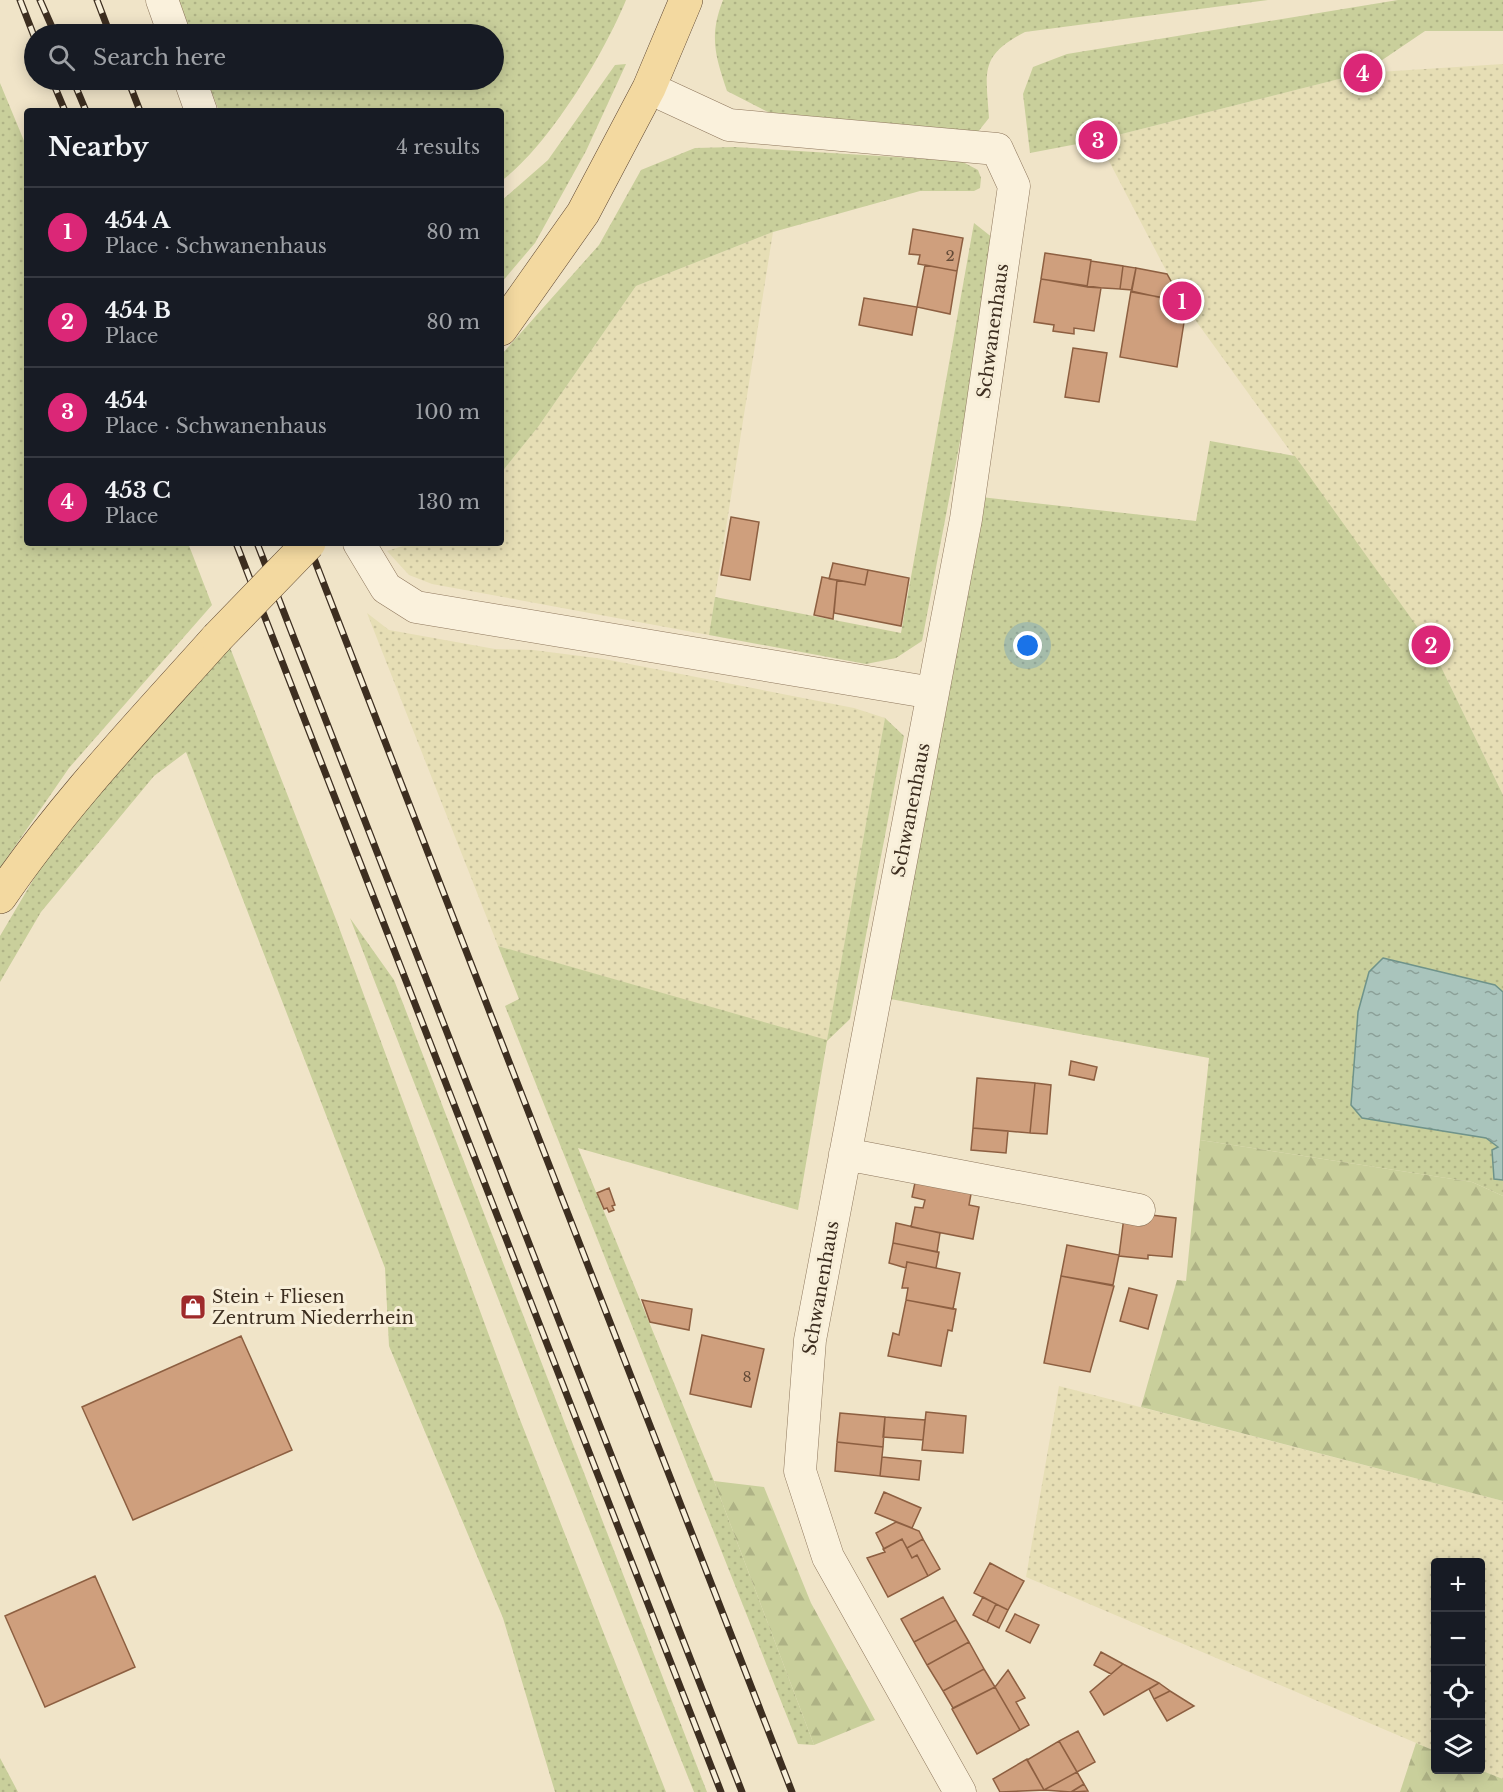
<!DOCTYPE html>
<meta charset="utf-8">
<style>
:root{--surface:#171b24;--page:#20242c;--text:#f1f3f6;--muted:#9ea1a6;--line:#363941;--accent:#db2777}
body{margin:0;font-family:"Libre Baskerville",serif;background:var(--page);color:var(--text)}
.controls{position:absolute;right:18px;bottom:18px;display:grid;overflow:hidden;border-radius:6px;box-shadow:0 3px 15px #0003}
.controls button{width:54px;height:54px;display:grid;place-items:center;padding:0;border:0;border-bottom:2px solid var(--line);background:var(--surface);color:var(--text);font:30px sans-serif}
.you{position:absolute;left:1028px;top:646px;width:21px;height:21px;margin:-15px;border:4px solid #fff;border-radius:50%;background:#1a73e8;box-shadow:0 0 0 9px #1a73e833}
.badge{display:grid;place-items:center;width:39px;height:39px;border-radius:50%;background:var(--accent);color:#fff;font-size:20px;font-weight:700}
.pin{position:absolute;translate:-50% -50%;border:3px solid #fff;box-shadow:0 2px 6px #0006}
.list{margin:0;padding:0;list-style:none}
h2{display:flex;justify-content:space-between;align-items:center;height:78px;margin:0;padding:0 24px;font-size:26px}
h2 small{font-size:20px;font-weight:400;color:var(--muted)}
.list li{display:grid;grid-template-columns:39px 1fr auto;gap:18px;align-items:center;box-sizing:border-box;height:90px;padding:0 24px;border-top:2px solid var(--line)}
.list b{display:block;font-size:22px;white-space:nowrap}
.list p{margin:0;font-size:20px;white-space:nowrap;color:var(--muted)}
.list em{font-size:20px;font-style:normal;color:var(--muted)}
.icon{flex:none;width:33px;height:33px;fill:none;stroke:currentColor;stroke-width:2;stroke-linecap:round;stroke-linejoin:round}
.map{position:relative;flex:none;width:1503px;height:1792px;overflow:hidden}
.search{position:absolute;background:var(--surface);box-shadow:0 3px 15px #0003;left:24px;top:24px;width:480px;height:66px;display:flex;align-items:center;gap:15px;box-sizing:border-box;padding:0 21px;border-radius:33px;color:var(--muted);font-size:22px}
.panel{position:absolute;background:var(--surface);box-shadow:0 3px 15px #0003;left:24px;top:108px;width:480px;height:438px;border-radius:6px}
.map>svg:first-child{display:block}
.farmland{fill:url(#farmland-dots)}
.green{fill:url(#green-dots)}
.forest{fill:url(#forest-firs)}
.water{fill:url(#water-ripples);stroke:#6f938a;stroke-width:1.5}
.building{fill:#cf9f7d;stroke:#8d5f41;stroke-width:1.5}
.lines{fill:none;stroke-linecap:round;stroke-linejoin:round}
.minor-casing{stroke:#8d765c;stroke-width:33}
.major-casing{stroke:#5b4430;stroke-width:34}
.minor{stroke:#faf1dc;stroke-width:32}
.major{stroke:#f3d9a0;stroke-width:33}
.rail-casing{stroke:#3d2e20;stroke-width:7}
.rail{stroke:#f7eed8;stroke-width:4.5;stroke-dasharray:14;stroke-linecap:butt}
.major-bridge-casing{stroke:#5b4430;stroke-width:34;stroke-linecap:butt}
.major-bridge{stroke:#f3d9a0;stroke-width:33}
.labels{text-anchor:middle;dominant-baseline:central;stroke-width:6;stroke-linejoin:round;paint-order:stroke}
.number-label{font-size:15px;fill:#624a37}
.street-label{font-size:18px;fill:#3d2e20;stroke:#f7eed8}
.poi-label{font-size:18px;fill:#3d2e20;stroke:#f7eed8;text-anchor:start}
</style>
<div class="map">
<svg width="1503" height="1792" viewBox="0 0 1503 1792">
<defs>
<pattern id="farmland-dots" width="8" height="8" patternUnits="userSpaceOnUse" patternTransform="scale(1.5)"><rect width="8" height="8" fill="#e6deb5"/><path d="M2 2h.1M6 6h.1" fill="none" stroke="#c6bf9b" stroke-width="1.8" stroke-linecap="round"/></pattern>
<pattern id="green-dots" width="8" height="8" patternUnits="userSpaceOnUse" patternTransform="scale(1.5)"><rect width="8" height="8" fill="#c9cf9b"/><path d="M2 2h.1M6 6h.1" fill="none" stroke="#aeb285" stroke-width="1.8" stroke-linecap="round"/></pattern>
<pattern id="forest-firs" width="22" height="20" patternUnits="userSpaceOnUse" patternTransform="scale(1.5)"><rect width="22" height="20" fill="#c9cf9b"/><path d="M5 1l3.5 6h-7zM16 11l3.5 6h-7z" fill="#aeb285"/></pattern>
<pattern id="water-ripples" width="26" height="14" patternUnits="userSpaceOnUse" patternTransform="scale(1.5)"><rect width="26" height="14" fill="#a9c4bc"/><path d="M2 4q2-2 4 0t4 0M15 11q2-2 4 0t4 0" fill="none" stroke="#8ba098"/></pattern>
</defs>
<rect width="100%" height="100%" fill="#f0e4c8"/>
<path class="farmland" d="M1503,64V795L1431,646L1183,303L1098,140L1363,73Z
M773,232L709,635L432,584L409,575L387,551L412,543H501V473L538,427L636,286Z
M367,613L389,630L495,649L533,650L604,659L854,708L885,718L827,1041L498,946Z
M1059,1386L1503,1501V1779L1480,1770V1562H1436L1435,1751L1026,1577Z"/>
<path class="green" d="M177,0H626C604,54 548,147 501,181V111H219L207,80H494V34H190Z
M723,0H1268L1025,32C979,56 986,71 989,118L977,133L958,137L768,112L727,91C715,55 709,36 723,0Z
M1398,0H1503V31H1425L1363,73L1098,140L1030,153L1023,94L1033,67L1067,54Z
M626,64L586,151L535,243L501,283V201L548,160L615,65Z
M0,83L27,148V543H188L212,605L69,768L0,868Z
M735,147L961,161L978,170L981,178L980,188L974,191H920L773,232L636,286L538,427L501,473V355L599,245L641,170L695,148Z
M974,223L998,242L922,641L896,658L866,664L709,635L715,597L901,633Z
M1210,441L1295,456L1431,646L1503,795V992L1495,985L1369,972L1358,1012L1351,1105L1362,1118L1486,1138L1498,1147L1494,1179L1503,1180V1196L1472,1182L1200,1140L1209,1058L885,998L981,497L1196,521Z
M229,645L337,922L519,1417L666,1792H555L503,1618L389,1346L385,1268L186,752L154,776L41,912L0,982V936L39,870L106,785Z
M885,718L904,736L850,1019L827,1041L798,1210L578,1148L714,1481L814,1745L798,1744L505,1006L519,999L498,946L827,1040Z
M350,918L394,980L707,1792H694L540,1406Z
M0,1758L18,1792H0Z"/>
<path class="forest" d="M1200,1140L1472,1182L1503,1196V1501L1141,1407L1177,1280L1186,1281Z
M714,1481L764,1487L811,1603L875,1720L814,1745Z
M1416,1743L1435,1751L1436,1770H1480L1503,1779V1792H1400Z"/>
<path class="water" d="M1383,958L1495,985L1503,992V1180L1494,1179L1492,1150L1498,1147L1486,1138L1362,1118L1351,1105L1358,1012L1369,972Z"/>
<path class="building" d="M913,229L963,238L957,271L918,264L920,255L909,254Z
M1045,253L1091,260L1087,287L1041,279Z
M1091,261L1123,266L1120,289L1087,287Z
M925,265L957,271L950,314L917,307Z
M1123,266L1136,268L1132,290L1120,289Z
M1136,268L1167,274L1182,301L1131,292Z
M1041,279L1101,288L1094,331L1074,328V334L1053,331L1054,325L1034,322Z
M1131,291L1167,299L1164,313L1185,316L1177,367L1120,357Z
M864,298L917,307L912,335L859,325Z
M1073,348L1107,353L1099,402L1065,397Z
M731,517L759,522L750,580L721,575Z
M833,563L868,570L865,585L829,579Z
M868,570L909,578L901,626L834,613L837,580L865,585Z
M822,577L837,580L833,619L814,615Z
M1071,1061L1097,1067L1094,1080L1069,1075Z
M977,1078L1035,1083L1030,1133L973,1128Z
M1035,1083L1051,1085L1047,1134L1030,1133Z
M973,1128L1008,1131L1006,1153L971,1150Z
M917,1173L973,1183L969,1205L979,1207L973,1239L911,1227L915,1207L923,1208L925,1200L912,1197Z
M609,1188L615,1205L612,1206L614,1210L609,1212L607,1208L604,1209L597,1193Z
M1151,1215L1176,1218L1172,1257L1148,1255V1259L1119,1256L1124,1217Z
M896,1223L940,1233L937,1252L893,1243Z
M893,1243L939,1252L936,1268L907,1262L906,1268L889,1263Z
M1067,1245L1119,1255L1113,1285L1061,1276Z
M907,1262L960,1273L953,1309L906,1300L908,1288H902Z
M1061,1276L1114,1286L1090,1372L1044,1363Z
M1129,1288L1157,1295L1148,1329L1120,1321Z
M642,1300L692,1309L689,1330L650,1322Z
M906,1300L956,1309L952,1331L948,1330L941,1366L888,1356L893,1333L899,1335Z
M702,1335L764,1349L751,1407L690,1394Z
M241,1336L292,1450L133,1520L82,1407Z
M926,1412L966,1416L963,1453L922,1450Z
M840,1413L885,1417L883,1447L837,1442Z
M885,1417L925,1420L923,1440L883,1437Z
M837,1442L883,1447L880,1476L835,1471Z
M882,1457L921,1461L919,1480L880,1476Z
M884,1492L921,1508L912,1528L875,1513Z
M896,1522L919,1531L923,1539L907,1548L902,1539L884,1549L876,1533Z
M902,1539L912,1558L917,1555L928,1576L888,1597L867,1558L885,1552L883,1549Z
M923,1539L940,1569L928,1576L917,1555L912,1558L907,1548Z
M990,1563L1024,1581L1008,1610L974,1593Z
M95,1576L135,1667L45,1707L5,1616Z
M943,1597L956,1620L914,1642L901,1619Z
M983,1597L996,1604L987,1622L973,1615Z
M996,1604L1008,1610L999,1628L987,1622Z
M1015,1614L1039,1625L1030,1643L1006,1631Z
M956,1620L969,1642L927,1665L914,1642Z
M969,1642L984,1669L943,1691L927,1665Z
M1101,1652L1123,1664L1111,1674L1094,1665Z
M1123,1664L1159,1683L1104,1715L1090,1692Z
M984,1669L995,1687L953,1708L943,1691Z
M1008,1670L1025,1698L1016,1702L1029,1725L1020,1730L995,1687Z
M1159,1683L1170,1691L1154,1699L1149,1689Z
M995,1687L1020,1730L977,1754L952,1709Z
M1170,1691L1194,1706L1167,1721L1154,1699Z
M1078,1731L1095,1762L1077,1772L1059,1741Z
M1059,1741L1077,1772L1044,1790L1027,1760Z
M1027,1759L1044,1790L1000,1792L993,1779Z
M1077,1772L1084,1784L1071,1792L1044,1790Z
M1084,1784L1088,1791L1073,1792V1791Z"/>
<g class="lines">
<defs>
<path id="minor" d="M162,0L174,34
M190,80L201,111
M649,88L729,125L997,149L1014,186L966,519L810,1340L800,1471L828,1557L960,1792
M359,543L386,588L416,607L933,693
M845,1154L1139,1210"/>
<path id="major" d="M501,329L583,213L649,88L686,0
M0,897C64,803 142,722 217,638"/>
</defs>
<use href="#minor" class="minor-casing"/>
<use href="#major" class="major-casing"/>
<use href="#minor" class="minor"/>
<use href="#major" class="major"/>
<defs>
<path id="rail" d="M20,0L34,36
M40,0L55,34
M97,0L110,34
M52,80L65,111
M73,80L86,111
M128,80L140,111
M236,543L721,1792
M257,543L742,1792
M308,543L792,1792"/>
</defs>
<use href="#rail" class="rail-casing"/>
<use href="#rail" class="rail"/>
<defs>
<path id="major-bridge" d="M217,638L309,543"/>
</defs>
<use href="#major-bridge" class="major-bridge-casing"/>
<use href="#major-bridge" class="major-bridge"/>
</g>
<defs>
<symbol id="shop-square" viewBox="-11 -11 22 22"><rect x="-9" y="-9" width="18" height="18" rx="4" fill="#9e2a2b" stroke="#f7eed8"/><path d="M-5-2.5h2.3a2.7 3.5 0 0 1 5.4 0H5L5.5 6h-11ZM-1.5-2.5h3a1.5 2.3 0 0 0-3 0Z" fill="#fff"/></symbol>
</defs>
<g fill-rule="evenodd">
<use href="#shop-square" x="178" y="1292" width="30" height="30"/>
</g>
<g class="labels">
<g class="number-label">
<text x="950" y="255">2</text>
<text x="747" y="1376">8</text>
</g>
<g class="street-label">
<text transform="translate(993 331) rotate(-82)">Schwanenhaus</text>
<text transform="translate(911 810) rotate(-79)">Schwanenhaus</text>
<text transform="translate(821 1288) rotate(-80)">Schwanenhaus</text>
</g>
<g class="poi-label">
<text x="212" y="1297">Stein + Fliesen<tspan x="212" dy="21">Zentrum Niederrhein</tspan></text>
</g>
</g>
</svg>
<div class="controls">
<button>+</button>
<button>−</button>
<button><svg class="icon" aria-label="locate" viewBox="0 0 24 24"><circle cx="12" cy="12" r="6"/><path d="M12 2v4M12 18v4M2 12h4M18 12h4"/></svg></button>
<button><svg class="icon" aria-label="layers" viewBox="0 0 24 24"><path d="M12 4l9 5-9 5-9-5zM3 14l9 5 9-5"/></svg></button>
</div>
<div class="you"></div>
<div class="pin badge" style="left:1182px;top:301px">1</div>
<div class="pin badge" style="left:1431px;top:645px">2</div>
<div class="pin badge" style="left:1098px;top:140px">3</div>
<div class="pin badge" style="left:1363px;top:73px">4</div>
<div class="search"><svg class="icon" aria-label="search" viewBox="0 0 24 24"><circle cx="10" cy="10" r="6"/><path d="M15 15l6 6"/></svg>Search here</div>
<section class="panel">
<h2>Nearby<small>4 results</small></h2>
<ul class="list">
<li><span class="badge">1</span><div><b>454 A</b><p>Place · Schwanenhaus</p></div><em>80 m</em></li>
<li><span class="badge">2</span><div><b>454 B</b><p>Place</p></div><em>80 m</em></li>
<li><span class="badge">3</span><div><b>454</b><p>Place · Schwanenhaus</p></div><em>100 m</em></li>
<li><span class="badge">4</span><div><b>453 C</b><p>Place</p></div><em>130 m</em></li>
</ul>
</section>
</div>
